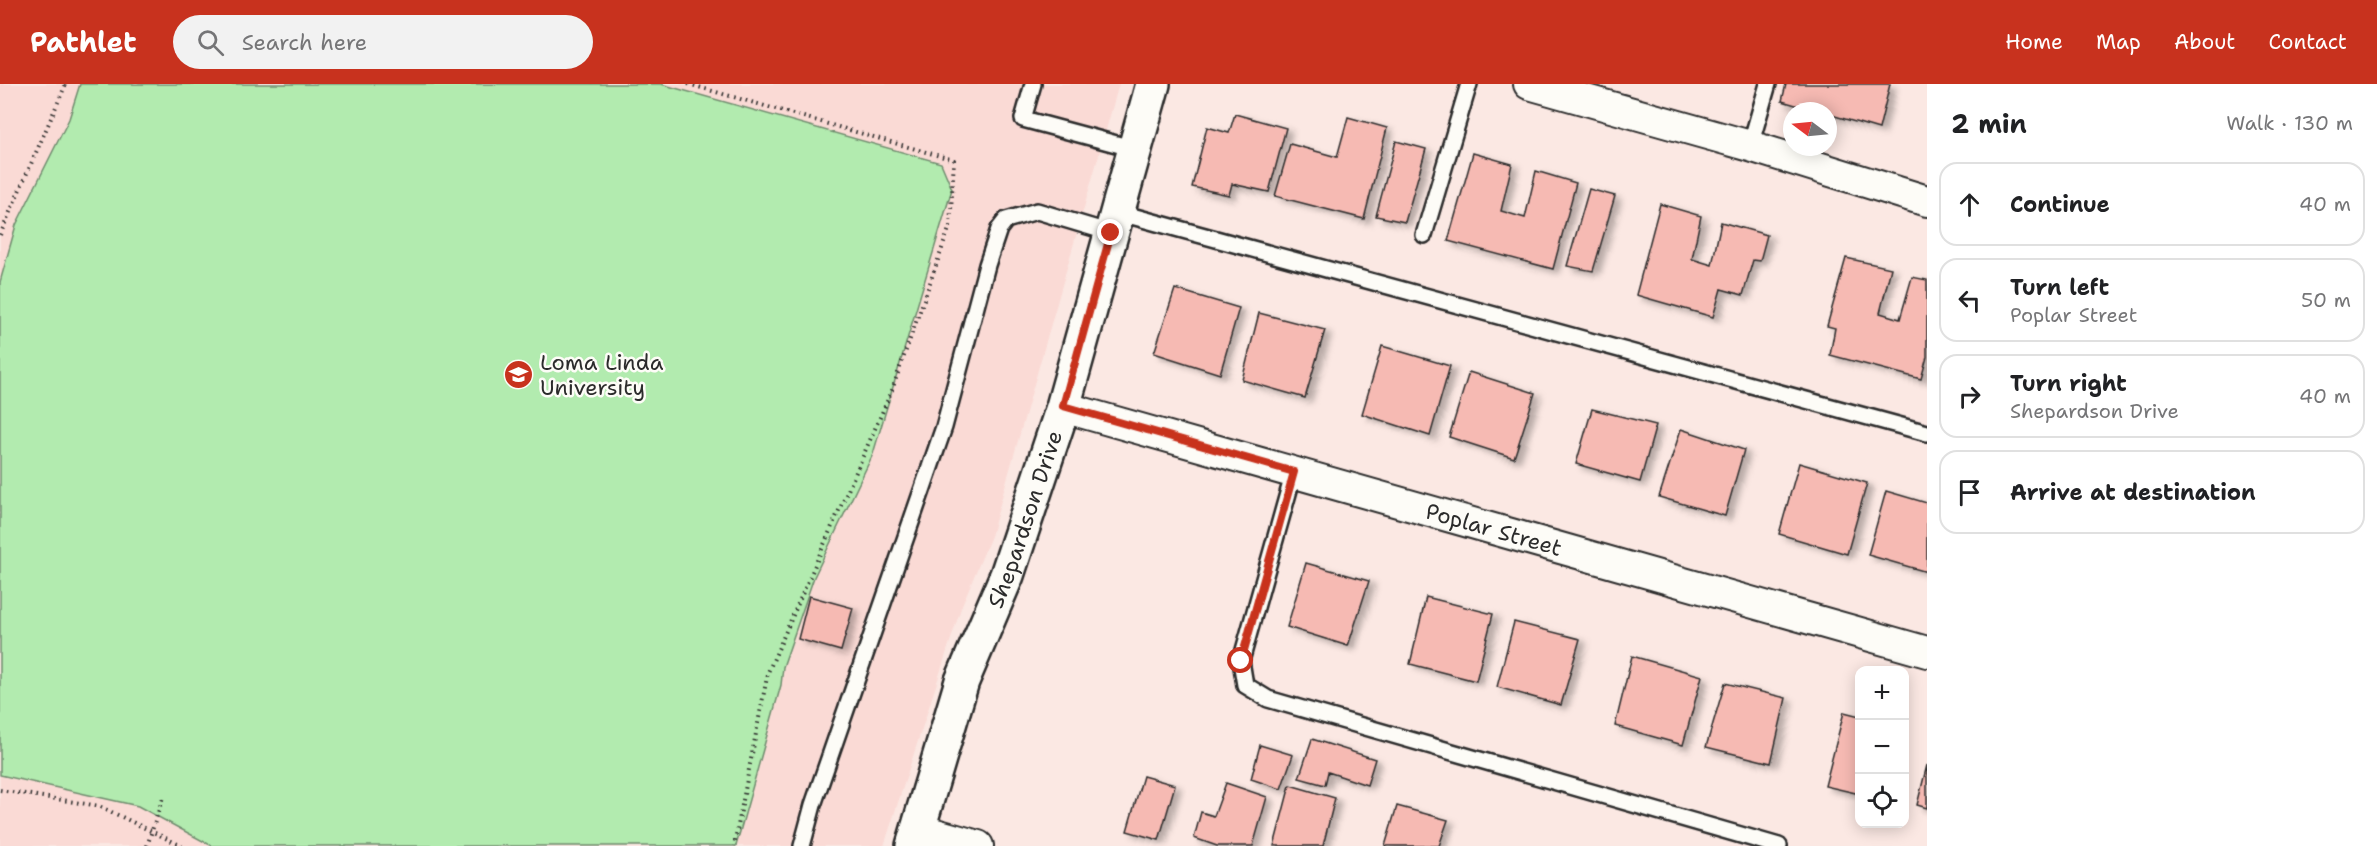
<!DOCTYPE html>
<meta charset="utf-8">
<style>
:root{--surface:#fff;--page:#f2f2f2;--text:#202124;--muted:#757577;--line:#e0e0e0;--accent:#c8321e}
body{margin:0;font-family:"Shantell Sans",sans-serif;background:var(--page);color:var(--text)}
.controls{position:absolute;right:18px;bottom:18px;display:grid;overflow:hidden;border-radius:12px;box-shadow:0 3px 15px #0003}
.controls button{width:54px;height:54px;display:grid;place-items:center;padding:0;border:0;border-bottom:2px solid var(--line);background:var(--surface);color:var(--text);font:30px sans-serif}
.compass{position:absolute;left:1783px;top:18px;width:54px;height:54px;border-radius:50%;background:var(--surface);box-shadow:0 3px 15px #0003;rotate:286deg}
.stop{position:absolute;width:18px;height:18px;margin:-14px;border:4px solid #c8321e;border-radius:50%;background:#fff}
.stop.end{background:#c8321e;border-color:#fff;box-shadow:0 2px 6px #0008}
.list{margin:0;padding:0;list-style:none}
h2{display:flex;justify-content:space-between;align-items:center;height:78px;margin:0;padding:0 24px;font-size:26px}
h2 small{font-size:20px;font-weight:400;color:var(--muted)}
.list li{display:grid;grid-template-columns:39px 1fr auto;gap:18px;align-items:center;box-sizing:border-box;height:84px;margin:0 12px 12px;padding:0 12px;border:2px solid var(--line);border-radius:18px}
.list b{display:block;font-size:22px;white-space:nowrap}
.list p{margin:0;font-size:20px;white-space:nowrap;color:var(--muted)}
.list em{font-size:20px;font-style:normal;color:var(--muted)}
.icon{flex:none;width:33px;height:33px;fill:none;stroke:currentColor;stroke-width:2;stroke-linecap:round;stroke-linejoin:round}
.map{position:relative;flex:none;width:1927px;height:762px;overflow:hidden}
header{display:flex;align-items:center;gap:36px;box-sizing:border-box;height:84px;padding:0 30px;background:var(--accent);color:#fff}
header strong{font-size:28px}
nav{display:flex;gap:33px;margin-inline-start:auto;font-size:21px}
.search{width:420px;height:54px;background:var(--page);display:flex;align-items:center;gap:15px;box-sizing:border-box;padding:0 21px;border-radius:33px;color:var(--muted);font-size:22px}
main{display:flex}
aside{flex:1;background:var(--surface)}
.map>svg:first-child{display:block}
.built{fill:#fadad5}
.park{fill:#b2ebaf;stroke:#6e8b6d;stroke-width:1.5}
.building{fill:#f6bab3;stroke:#2b2b2b;stroke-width:1.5;filter:url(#shadow)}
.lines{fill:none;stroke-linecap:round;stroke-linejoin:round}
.service-casing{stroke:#2b2b2b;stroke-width:20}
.minor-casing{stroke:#2b2b2b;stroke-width:34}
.tertiary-casing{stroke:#2b2b2b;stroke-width:38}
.path{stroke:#2b2b2b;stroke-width:4;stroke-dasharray:1.5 4.5;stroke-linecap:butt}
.service{stroke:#fdfcf7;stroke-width:15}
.minor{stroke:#fdfcf7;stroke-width:30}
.tertiary{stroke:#fdfcf7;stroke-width:33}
.route{stroke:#c8321e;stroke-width:8}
.labels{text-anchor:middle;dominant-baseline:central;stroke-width:5;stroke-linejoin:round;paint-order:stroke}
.poi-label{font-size:22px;fill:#2b2b2b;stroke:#fdfcf7;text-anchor:start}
.street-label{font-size:22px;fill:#2b2b2b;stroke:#fdfcf7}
</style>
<header>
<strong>Pathlet</strong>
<div class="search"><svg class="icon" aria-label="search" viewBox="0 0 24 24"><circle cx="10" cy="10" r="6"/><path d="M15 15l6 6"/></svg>Search here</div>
<nav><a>Home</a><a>Map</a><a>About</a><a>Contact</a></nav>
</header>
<main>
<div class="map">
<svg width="1927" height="762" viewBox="0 0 1927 762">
<defs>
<filter id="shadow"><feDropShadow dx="6" dy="4" stdDeviation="3" flood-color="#0004"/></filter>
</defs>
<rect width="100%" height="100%" fill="#fbe8e3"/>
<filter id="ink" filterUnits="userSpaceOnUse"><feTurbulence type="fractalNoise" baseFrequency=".0167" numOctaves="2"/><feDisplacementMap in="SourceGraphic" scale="12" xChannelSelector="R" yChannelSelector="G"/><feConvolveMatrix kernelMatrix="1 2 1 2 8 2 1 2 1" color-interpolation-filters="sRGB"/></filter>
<g filter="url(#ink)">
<path class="built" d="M0,0H1119L991,452L962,521L884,762H0Z"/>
<path class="park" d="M80,0H661L941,79L952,105L873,370L814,493L783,583L781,601L736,762H212L138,722L0,691V198L16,141L69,35Z"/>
<path class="building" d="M1786,0H1890L1879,45L1828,30V27H1816L1782,17Z
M1235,30L1286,44L1269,108L1232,100L1229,111L1192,103L1207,43L1229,49Z
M1348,33L1387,44L1364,135L1275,112L1290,60L1337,73Z
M1396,57L1426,65L1405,138L1376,132Z
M1473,69L1512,80L1501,127L1525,134L1536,87L1576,99L1553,185L1448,157Z
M1589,105L1615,112L1593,187L1567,182Z
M1660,120L1701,132L1692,175L1712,181L1721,138L1767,151L1760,177L1753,176L1743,211L1721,205L1713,233L1636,211Z
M1846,174L1891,184L1880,229L1900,235L1912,193L1927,196V273L1921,295L1830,271L1835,244L1827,242Z
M1175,205L1239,224L1220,290L1154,269Z
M1259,229L1325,246L1305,314L1242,296Z
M1382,262L1450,282L1430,352L1362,330Z
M1469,288L1535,309L1514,374L1449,353Z
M1592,325L1656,341L1640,398L1576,380Z
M1681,345L1744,366L1725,432L1659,413Z
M1799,379L1867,399L1847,470L1779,450Z
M1886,407L1927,419V488L1868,471Z
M1306,479L1369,497L1348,562L1287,543Z
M809,512L853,524L841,567L798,555Z
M1426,513L1493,530L1476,597L1410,580Z
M1514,538L1580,555L1561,621L1497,603Z
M1632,572L1702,592L1683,661L1615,642Z
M1725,599L1786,614L1771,679L1706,663Z
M1844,628L1860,632V710L1825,702Z
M1312,655L1375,675L1367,701L1328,688L1325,701L1299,694Z
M1260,661L1293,671L1281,705L1251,695Z
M1927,681V724L1917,721Z
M1143,692L1175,701L1159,756L1127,747Z
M1226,699L1267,713L1253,762H1217L1194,754L1201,728L1214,732Z
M1290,701L1335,714L1323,762H1274Z
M1397,722L1448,736L1439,762H1385Z"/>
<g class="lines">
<defs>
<path id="service" d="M1033,0L1023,35L1135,65
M1750,62L1768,0
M1117,128L1927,349
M1424,151L1469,0
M1294,388L1241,577L1245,601L1268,615L1779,762
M802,762L813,721L944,343L987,181L999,145L1006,136L1037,127L1111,149"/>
<g id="minor">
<path d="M1529,0L1750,62L1927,117"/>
<path id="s1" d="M1063,323L1927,568"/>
<path d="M918,745L978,762"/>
</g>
<g id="tertiary">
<path id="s2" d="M913,762L962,597L1007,491L1063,323L1153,0"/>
</g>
</defs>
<use href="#service" class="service-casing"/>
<use href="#minor" class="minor-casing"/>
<use href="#tertiary" class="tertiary-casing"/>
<path class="path" d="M688,0L954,76L950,142L892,306L768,588L734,762
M0,151L66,0
M0,706L99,722L182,762
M147,762L163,713"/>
<use href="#service" class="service"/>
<use href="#minor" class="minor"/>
<use href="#tertiary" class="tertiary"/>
</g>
</g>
<g class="lines" filter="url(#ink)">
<path class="route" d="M1111,149L1063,322L1294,388L1241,577"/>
</g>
<defs>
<symbol id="university-disc" viewBox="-11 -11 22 22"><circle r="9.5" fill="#c8321e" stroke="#fdfcf7"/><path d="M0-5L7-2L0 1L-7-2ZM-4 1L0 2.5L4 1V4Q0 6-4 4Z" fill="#fff"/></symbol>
</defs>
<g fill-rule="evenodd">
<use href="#university-disc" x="502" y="274" width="33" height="33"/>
</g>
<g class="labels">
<g class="poi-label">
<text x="540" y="278">Loma Linda<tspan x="540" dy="25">University</tspan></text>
</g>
<g class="street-label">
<text stroke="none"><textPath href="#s2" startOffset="346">Shepardson Drive</textPath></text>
<text stroke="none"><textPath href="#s1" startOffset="448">Poplar Street</textPath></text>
</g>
</g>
</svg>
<div class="controls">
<button>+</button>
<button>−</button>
<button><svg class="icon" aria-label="locate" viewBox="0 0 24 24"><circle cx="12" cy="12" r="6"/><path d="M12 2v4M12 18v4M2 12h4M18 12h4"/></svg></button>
</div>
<svg class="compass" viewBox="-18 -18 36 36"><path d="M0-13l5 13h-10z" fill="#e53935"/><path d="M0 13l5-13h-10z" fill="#757577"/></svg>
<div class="stop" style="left:1241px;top:577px"></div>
<div class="stop end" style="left:1111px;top:149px"></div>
</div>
<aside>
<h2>2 min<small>Walk · 130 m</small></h2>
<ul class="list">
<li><svg class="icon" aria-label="ahead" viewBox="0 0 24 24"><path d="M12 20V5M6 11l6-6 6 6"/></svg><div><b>Continue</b></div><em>40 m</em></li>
<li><svg class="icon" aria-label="left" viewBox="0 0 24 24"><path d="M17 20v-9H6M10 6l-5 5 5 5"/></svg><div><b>Turn left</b><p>Poplar Street</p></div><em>50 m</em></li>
<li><svg class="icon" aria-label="right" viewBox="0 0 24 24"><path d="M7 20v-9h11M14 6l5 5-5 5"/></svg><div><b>Turn right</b><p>Shepardson Drive</p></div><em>40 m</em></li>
<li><svg class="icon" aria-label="arrive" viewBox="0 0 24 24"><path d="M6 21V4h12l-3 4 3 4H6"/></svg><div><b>Arrive at destination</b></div></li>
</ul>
</aside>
</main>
